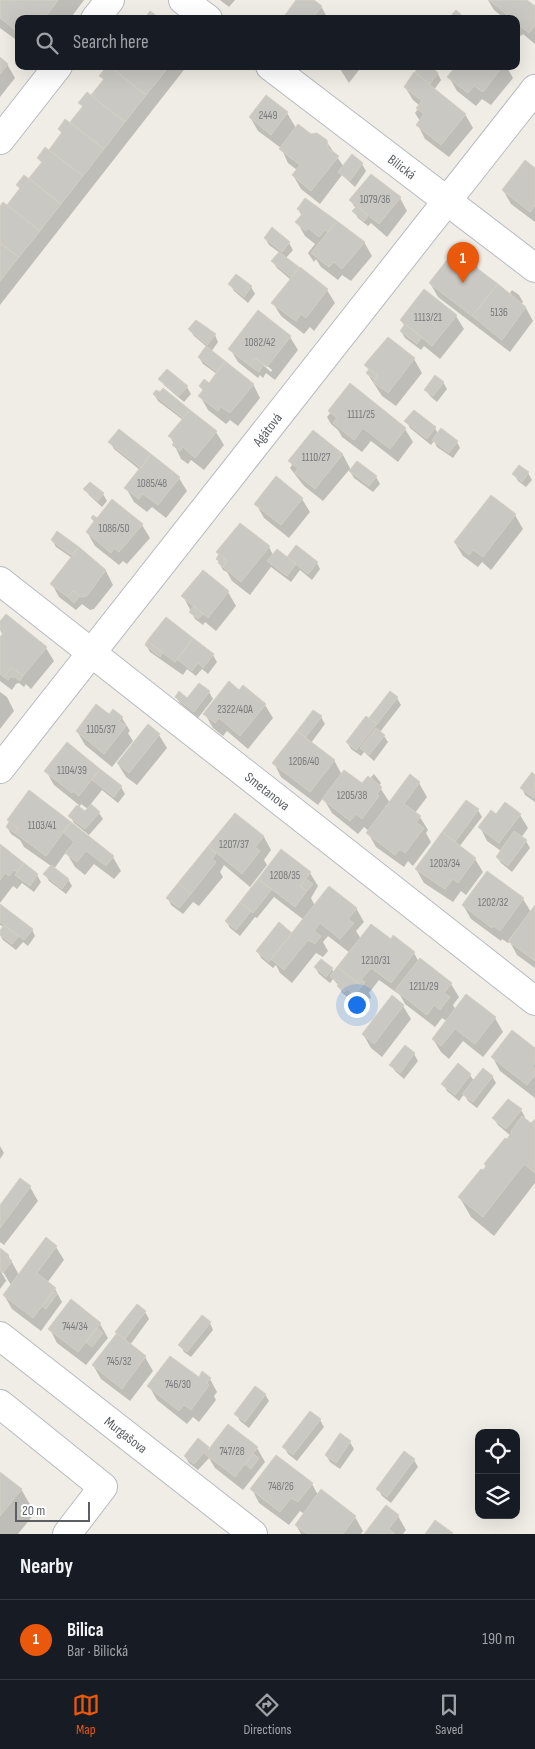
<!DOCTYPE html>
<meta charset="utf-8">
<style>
:root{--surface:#171b24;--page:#20242c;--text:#f1f3f6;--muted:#9ea1a6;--line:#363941;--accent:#ea580c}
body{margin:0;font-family:"Sofia Sans Condensed",sans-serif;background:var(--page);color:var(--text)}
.controls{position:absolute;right:15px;bottom:15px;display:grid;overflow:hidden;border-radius:10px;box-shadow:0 5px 20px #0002}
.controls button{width:45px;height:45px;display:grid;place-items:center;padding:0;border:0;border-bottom:1px solid var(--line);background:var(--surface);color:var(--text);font:25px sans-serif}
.scale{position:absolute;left:15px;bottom:12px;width:75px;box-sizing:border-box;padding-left:5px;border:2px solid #5c6065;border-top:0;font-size:14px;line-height:18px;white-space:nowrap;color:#5c6065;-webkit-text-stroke:4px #fff;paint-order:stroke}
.you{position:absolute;left:356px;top:1004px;width:18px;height:18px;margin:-12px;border:4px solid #fff;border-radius:50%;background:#1a73e8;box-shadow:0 0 0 8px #1a73e833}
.badge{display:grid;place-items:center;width:32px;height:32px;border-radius:50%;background:var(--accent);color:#fff;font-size:16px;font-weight:700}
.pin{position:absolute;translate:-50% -41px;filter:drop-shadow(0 1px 2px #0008)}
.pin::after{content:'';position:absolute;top:26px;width:18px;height:15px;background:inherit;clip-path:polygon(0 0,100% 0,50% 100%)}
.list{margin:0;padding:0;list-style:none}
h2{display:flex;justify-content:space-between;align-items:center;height:65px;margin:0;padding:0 20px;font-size:21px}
h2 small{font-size:16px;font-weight:400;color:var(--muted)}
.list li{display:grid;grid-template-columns:32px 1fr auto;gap:15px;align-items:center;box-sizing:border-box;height:80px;padding:0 20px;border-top:1px solid var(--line)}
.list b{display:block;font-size:19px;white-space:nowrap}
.list p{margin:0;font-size:16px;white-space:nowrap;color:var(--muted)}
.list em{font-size:16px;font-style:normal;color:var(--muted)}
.icon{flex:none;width:28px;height:28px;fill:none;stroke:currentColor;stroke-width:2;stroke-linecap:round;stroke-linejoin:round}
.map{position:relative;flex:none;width:535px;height:1534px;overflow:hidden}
.search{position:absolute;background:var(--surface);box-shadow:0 5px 20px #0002;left:15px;right:15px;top:15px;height:55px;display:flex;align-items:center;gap:12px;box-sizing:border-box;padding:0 18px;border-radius:10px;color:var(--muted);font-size:19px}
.sheet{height:145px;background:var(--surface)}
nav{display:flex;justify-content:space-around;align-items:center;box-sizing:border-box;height:70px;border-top:1px solid var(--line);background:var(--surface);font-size:14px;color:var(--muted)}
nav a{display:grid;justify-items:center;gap:2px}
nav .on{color:var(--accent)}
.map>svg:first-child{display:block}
.shadow{fill:#0003;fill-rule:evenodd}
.building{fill:#cac8c2;stroke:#d4cfc3}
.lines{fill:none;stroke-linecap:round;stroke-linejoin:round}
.minor-casing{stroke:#b7babf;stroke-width:30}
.minor{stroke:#fff;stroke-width:28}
.labels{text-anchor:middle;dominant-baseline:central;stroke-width:4;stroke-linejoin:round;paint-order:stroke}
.number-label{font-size:11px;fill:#787a7c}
.street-label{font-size:14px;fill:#5c6065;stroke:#fff}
</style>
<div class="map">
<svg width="535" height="1534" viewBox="0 0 535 1534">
<rect width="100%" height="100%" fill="#efede5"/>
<path class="shadow" d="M0,0H84L70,19H19V42L0,28Z
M220,0H235L229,7Z
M297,0H312L321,6L328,19H283Z
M488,0H526L535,7V44L523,34L521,36L516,32V19H505L494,10Z
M0,59L7,64L15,78L0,97Z
M115,66H187L0,305V208L7,207L21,190L18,185L29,180L42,164L39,158L49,151L62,134L59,129L70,124L83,108L80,103L91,97L104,81L101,76L112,70Z
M338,66H362L349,83Z
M457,66H506L513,78L491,105L482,99L476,106L457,91L449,77Z
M417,72L438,74L441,80L434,90L465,114L473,128L449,157L425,139L418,125L420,121L415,113L420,106L413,100L405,87L420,78Z
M287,113L296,128L326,141L344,167L352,156L362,164L366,171L355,187L342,175L320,204L301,189L293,175L297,170L288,163L281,148L258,131L250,117Z
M535,170V222L511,204L503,190Z
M400,198L407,211L387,237L371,223L368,226L358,218L354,211L356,209L351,201Z
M306,199L364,242L372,256L351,281L342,275L338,280L321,267L316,259L314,262L308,253L315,244L305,236L297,222L302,216L298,209Z
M265,238L289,243L293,250L286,258L327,290L335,303L314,331L310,327L304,334L281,316L273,303L291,280L277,268L273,262L280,253L269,245Z
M467,256L474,261L478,268L477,270L513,298L510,293L512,290L519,295L523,302L521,304L526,308L533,321L510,352L438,297L430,283L468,263L465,259Z
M230,284L251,287L255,294L248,303L234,291Z
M456,316L464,329L440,359L424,346L421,350L405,338L401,331L405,327L401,320Z
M190,330L215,335L218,342L211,352L253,384L260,398L238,426L230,420L226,424L208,410L200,396L203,391L200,386L209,385L217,374L203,364L199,357L207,347L194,336Z
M290,337L298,350L275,380L266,373L263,378L260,375L258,378L238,362L230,349ZM263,362L272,370L271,372L263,365Z
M388,338L414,359L422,373L396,406L382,396L367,373L369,371L366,365Z
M167,370L187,387L191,394L184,402L164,385L160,379Z
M443,382L447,389L437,402L430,396L426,390Z
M154,394L189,411L216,432L224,445L204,470L191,460L188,464L181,459L170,436L183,420L158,401Z
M331,412L405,429L413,442L398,462L371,441L362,452L342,437L338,430L331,424L327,417Z
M406,421L435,428L438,434L457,442L460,448L453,458L437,447L434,441L431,445L410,428Z
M313,432L343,455L351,470L357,463L376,477L380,484L373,492L354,478L349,470L323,501L304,486L290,468L292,465L290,461Z
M110,442L179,478L187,491L166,518L152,507L147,512L134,502L126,488L140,470L114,449Z
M520,467L528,473L532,480L526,487L518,481L514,474Z
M90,483L103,494L107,501L102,507L89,495L85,489Z
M302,499L310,512L289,538L264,518L256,504Z
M515,515L523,529L491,570L482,562L478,567L463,556L455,543Z
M97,519L142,525L150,538L127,564L123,561L119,565L95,546L87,532Z
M57,533L106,571L113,585L94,609L90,610L82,604L76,610L59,597L52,584L72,558L56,547L52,540Z
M269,547L273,555L287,559L317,563L320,569L312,580L300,570L291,582L271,567L250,595L232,581L227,572L223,570L217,559Z
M228,592L236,606L216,631L205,622L203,625L195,619L183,596Z
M0,623L46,648L54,661L31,689L26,684L24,687L19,683L16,684L12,690L0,681V639L3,635L0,630Z
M193,639L213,655L217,662L208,674L202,669L196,676L187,669L183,675L150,652L146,645Z
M0,692L7,697L14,711L0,729Z
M209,692L213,699L198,718L180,703L176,697L187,700Z
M239,692L265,705L273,718L248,749L227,731L223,736L213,728L205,714Z
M390,693L397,698L401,705L380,732L384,736L388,742L374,761L364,752L361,756L351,749L347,742L370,720Z
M314,711L321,717L325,724L311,743L334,760L342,775L363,785L374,782L371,777L374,774L381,783L379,786L390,803L411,776L419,783L427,797L415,813L420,817L428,830L426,833L431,842L413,866L408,861L404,867L376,847L368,833L369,831L364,827L358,834L332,813L323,798L318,805L281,777L274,763Z
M110,716L122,718L130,731L128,733L133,741L112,767L85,745L77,731Z
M159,735L167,748L137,785L126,777L118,764Z
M67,744L121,787L125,794L118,803L102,790L90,805L99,813L103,819L89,835L74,823L70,816L79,805L54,785L46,771ZM81,804L88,809L85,813L79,808Z
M532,774L535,776V802L525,795L522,788Z
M29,792L113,857L121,871L114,879L94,864L85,875L75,867L66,852L54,869L68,879L72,886L66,894L49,881L45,874L51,866L24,847L20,840L11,834L7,827L10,823L8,820Z
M478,810L482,817L459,847L475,859L483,872L466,895L461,891L453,902L424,883L416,869Z
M235,815L264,837L271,850L264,860L267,865L250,887L224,865L220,872L223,877L199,906L193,902L183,914L171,905L168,898Z
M520,815L528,828L521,838L526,841L530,848L512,872L501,863L497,857L501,851L487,841L480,827L496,816Z
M0,846L37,875L41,882L34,892L22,883L17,889L13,886L0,903Z
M310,873L318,886L311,898L315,906L356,908L364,922L356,931L361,939L391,941L414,953L419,962L451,984L459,997L453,1005L456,1010L495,1018L503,1032L483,1057L463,1041L449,1059L441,1052L433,1039L447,1021L442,1018L435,1027L405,1004L400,995L379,980L369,993L371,997L370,999L364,994L359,1001L351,995L349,998L342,993L339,986L333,979L330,983L319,974L315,967L332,969L334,973L350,953L328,936L323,942L328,951L323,957L316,953L292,983L280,973L276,965L273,968L261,958L258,951L292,934L304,920L274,897L257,918L255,917L240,936L230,928L226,921L259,880Z
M487,873L523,899L531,912L535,907V968L517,955L510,942L508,943L502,939L501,941L471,919L463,905Z
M0,905L32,929L35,936L28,946L23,942L16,950L3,940L0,935V932L4,927L0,925Z
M403,1006L411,1019L382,1057L371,1048L363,1034Z
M405,1047L414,1054L418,1061L404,1079L395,1071L391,1065Z
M535,1050V1098L500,1071L493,1058Z
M470,1075L474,1081L492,1076L496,1083L477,1108L468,1101L464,1094L459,1101L447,1091L443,1084Z
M521,1110L525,1117L523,1119L531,1125L535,1121V1183L494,1236L471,1217L460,1198L483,1172L511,1136L498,1125L494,1119Z
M0,1146L4,1153L0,1159Z
M21,1180L30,1187L38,1201L4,1245L0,1242V1208Z
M56,1247L64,1260L47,1283L55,1289L62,1302L41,1331L12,1309L4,1295L14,1290L0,1267V1249L8,1255L19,1275Z
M0,1270L7,1282L6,1281L0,1289Z
M71,1301L100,1324L108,1338L86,1365L57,1343L50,1329Z
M145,1312L149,1319L130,1345L145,1357L153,1371L130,1401L101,1379L93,1365Z
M210,1323L213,1330L191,1357L184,1352L180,1345Z
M199,1379H210L217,1392L214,1396L216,1400L199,1422L193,1417L187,1424L157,1400L149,1386Z
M265,1394L269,1401L249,1428L240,1421L236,1414Z
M320,1420L324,1427L297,1461L288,1454L284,1447Z
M228,1426L257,1448L265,1462L243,1490L215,1468L209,1458L198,1470L189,1463L185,1456L208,1447L209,1451Z
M340,1435L350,1442L354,1449L340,1469L330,1462L326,1455Z
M414,1460L418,1467L391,1503L382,1496L378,1489Z
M0,1473L21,1489L35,1513L18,1534H0Z
M312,1484L318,1495L321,1491L355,1517L363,1531L361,1534H301L296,1525L304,1514L300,1511L289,1525L259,1503L252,1489Z
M387,1507L398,1516L406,1530L403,1534H365Z"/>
<path class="building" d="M0,0H58L44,19H19V33L0,18Z
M296,0H314L322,6L312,19H282Z
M489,0H527L535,6V25L529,33L516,23V19H512Z
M456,10L466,19L449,18Z
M150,11L161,19H144Z
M0,57L8,64L0,74Z
M107,66H109L146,95L125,122L91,95L104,79L99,76Z
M114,66H164L167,69L146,95L112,69Z
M420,66H430L438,73L430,84L415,72Z
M456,66H503L483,92L474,86L468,93L447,77Z
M414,72L466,114L441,145L416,125L424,114L416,108L422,101L404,87Z
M87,92L125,122L104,149L70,122L83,106L78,103Z
M266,95L288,112L271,135L249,117Z
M65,119L104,149L83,176L49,150L62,132L58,129Z
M298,124L311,134L317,133L327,140L328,148L339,156L311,191L292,175L300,165L279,149Z
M45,147L83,176L61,204L29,178L42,162L37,158Z
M352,154L363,163L350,181L338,172Z
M525,160L535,168V206L530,212L502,190Z
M371,174L401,197L379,224L349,200Z
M24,175L61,204L40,231L7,205L20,188L16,185Z
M305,198L337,221L328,232L325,230L319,237L308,228L306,231L295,222L303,213L297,209Z
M3,202L40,231L19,257L0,243V206Z
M357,206L368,216L364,221L352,211Z
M337,221L365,242L342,269L334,262L329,267L311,253Z
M272,227L290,242L282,252L264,238Z
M0,243L19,257L0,281Z
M454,251L498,284L472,316L429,283Z
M279,252L299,267L291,277L271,261Z
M300,267L328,289L306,318L301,314L296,321L271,303Z
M236,274L252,286L244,297L228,284Z
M498,284L526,307L502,340L472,316Z
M424,289L457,315L432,346L400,320Z
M258,310L291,336L267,367L255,358L249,365L228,349Z
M196,320L216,334L207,345L188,329Z
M405,324L422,337L417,344L400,331Z
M388,337L415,358L388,393L373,382L378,376L364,365Z
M206,346L225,361L217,372L198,357Z
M255,358L264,364L259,372L249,365Z
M225,361L254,384L230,413L221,407L218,411L198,396L203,390L199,386L204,379L209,383Z
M167,369L188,386L179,396L158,379Z
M369,369L378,376L375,380L366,373Z
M435,375L444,382L433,396L424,390Z
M350,383L406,428L390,449L363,428L354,440L333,423L337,418L328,411Z
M163,388L190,410L183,418L153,394L156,390L160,392Z
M190,410L217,431L195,458L183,447L180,451L172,445L175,441L168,436Z
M414,410L436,427L427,439L404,421Z
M441,428L458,441L449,453L432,440Z
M119,429L151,454L141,468L108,442Z
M313,430L343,454L315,489L295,473L298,468L288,461Z
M151,454L180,477L158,505L143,494L139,499L124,488Z
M357,461L377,476L369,486L349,471Z
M519,465L529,472L522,482L512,474Z
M276,476L303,498L281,525L254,504Z
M90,482L104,493L98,501L83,489Z
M491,495L516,514L483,557L473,550L469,555L454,542Z
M112,499L143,524L119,552L114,548L111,553L86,532L94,521L91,518L93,515L97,518Z
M240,523L270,546L241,582L223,567L227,561L216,552Z
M57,531L79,547L71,555L51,540Z
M296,545L318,562L308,574L287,557Z
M79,547L106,570L87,596L81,597L73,591L68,597L50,584Z
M277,549L296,564L287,576L267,561Z
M219,554L227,561L223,567L218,563L219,561L216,559Z
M203,570L229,591L208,618L181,596Z
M73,591L80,596L74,603L68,597Z
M194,606L203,614L198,619L189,612Z
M6,614L47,647L23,676L11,667L4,677L0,674V637L4,632L0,629V621Z
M166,617L193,638L175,662L147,641Z
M193,638L214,654L203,668L198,663L192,671L177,659Z
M147,641L163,653L160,657L145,645Z
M11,667L23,676L20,681L15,677H10L8,680L4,677Z
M229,681L239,690L243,685L266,704L240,736L219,718L215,723L203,714Z
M199,683L210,691L194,712L175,697L179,691L187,698Z
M390,691L398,697L377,724L369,718Z
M96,704L109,714L113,709L123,717L119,721L126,726L104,754L76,731Z
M313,710L322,716L306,737L297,731Z
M366,716L377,724L356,750L346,742Z
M148,724L160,734L129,773L117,763Z
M376,728L385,735L369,755L360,748Z
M297,731L335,760L310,792L272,763Z
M67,742L100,769L79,796L73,791L72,793L44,771Z
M100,769L122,786L114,797L92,780Z
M344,770L362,783L368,776L382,787L377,794L379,796L362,819L356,814L350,821L322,799Z
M532,772L535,775L534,798L520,788Z
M410,774L420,782L404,804L421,816L416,822L424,828L405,853L400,849L395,855L366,833Z
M29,790L71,822L46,856L15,833L18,828L7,820Z
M466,800L479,809L455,842L442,832Z
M505,802L521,814L499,843L478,827L491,810L496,814Z
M91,804L100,812L85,829L68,816L77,805L85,811Z
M235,813L264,836L255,847L260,851L242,874L208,846Z
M9,822L18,828L15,833L6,827Z
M71,822L114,856L106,866L86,851L77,862L65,853L74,842L63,832Z
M514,831L527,840L508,866L496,857Z
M442,832L476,858L458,883L453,879L445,889L415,869Z
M0,844L24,863L17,872L14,870L9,876L5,873L0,880Z
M208,846L216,853L212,859L216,862L191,894L178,883Z
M281,849L311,872L300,886L307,891L295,907L258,879Z
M24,863L38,874L30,886L15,875Z
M51,865L69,879L62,889L43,874Z
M487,871L524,898L500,931L494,926L492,928L462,905Z
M258,879L272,889L253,913L240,902Z
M306,879L313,884L307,891L300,886Z
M178,883L191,894L179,908L166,898Z
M329,886L357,908L348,919L354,923L340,939L320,923L314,931L321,936L315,944L308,940L284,970L271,959Z
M240,902L251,911L236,930L225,921Z
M0,904L33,929L24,940L0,922Z
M535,905V961L508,941Z
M279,922L292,933L269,962L256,951Z
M371,924L391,939L393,935L415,952L391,983L371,968L361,980L365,982L362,986L337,967Z
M4,925L19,936L12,944L0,935V930Z
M420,958L452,983L444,993L450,997L440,1010L434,1005L427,1015L395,990Z
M321,959L333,968L326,977L314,967Z
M337,967L362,986L354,995L347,989L344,992L337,986L339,983L330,976Z
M466,994L496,1017L475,1044L455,1029L441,1046L432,1039Z
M392,995L404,1005L374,1044L362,1034Z
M512,1030L535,1048V1063L532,1067L535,1069V1075L527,1085L491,1057Z
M405,1045L415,1053L400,1073L389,1065Z
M458,1063L471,1074L455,1095L441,1084Z
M483,1068L493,1076L473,1102L462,1094Z
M508,1099L522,1109L506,1129L492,1118Z
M522,1116L531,1123L535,1119V1173L524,1164L483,1217L458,1197L481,1169L483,1170L486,1166L484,1164L505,1138L507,1139L512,1132L511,1131Z
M20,1178L31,1186L0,1228V1205Z
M46,1237L57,1246L37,1273L56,1288L33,1318L3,1295Z
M0,1248L9,1255L7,1257L12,1261L3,1273L0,1270Z
M53,1291L57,1294L46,1309L42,1306Z
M71,1299L101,1323L78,1352L48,1329Z
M137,1304L146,1311L125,1339L115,1332Z
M202,1315L211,1322L187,1352L178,1345Z
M97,1328L103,1333L92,1347L86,1342Z
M117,1333L146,1356L122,1389L92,1365Z
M170,1356L199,1377L202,1371L211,1378L207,1383L209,1385L191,1410L184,1405L179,1411L147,1386Z
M255,1386L266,1394L245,1422L234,1414Z
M310,1411L321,1419L293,1455L282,1447Z
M228,1424L258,1447L235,1477L205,1454Z
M340,1433L351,1441L336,1463L325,1455Z
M198,1438L209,1447L194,1464L184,1456Z
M404,1451L415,1459L387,1497L376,1489Z
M253,1454L259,1458L251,1469L245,1464Z
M276,1455L313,1483L298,1502L291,1498L280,1512L250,1489Z
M0,1472L22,1489L0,1516Z
M321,1489L356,1516L343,1534H307L295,1525Z
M386,1505L399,1515L389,1529L395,1534H364Z
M435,1520L453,1533L452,1534H425Z"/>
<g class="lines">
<defs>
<g id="minor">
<path d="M183,0L208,19"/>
<path d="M95,19L110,0"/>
<path id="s1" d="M270,66L535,268"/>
<path d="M0,140L58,66"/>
<path id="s2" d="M0,581L535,1001"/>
<path id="s3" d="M0,769L535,89"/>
<path id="s4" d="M0,1336L253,1534"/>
<path d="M0,1404L103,1487L67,1534"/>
</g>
</defs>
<use href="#minor" class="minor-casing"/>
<use href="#minor" class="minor"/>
</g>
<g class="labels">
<g class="number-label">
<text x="268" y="115">2449</text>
<text x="375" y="199">1079/36</text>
<text x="499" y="312">5136</text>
<text x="428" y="317">1113/21</text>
<text x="260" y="342">1082/42</text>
<text x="361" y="414">1111/25</text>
<text x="316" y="457">1110/27</text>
<text x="152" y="483">1085/48</text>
<text x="114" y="528">1086/50</text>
<text x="235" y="709">2322/40A</text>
<text x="101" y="729">1105/37</text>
<text x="304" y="761">1206/40</text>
<text x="72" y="770">1104/39</text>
<text x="352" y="795">1205/38</text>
<text x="42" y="825">1103/41</text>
<text x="234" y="844">1207/37</text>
<text x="445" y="863">1203/34</text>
<text x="285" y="875">1208/35</text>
<text x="493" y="902">1202/32</text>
<text x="376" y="960">1210/31</text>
<text x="424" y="986">1211/29</text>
<text x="75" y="1326">744/34</text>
<text x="119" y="1361">745/32</text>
<text x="178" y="1384">746/30</text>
<text x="232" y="1451">747/28</text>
<text x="281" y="1486">748/26</text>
</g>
<g class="street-label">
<text stroke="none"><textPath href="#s1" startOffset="166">Bilická</textPath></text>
<text stroke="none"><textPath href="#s3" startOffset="432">Agátová</textPath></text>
<text stroke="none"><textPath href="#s2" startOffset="340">Smetanova</textPath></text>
<text stroke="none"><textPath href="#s4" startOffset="160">Murgašova</textPath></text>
</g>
</g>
</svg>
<div class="controls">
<button><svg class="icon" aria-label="locate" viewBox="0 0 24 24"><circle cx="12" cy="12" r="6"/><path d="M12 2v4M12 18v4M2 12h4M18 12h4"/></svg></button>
<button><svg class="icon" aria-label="layers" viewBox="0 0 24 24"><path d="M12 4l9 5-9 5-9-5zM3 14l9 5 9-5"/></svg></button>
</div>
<div class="scale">20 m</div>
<div class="you"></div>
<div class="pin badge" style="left:463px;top:283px">1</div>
<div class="search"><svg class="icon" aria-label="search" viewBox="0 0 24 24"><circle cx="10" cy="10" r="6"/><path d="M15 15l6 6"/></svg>Search here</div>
</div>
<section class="sheet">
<h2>Nearby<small></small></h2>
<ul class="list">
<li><span class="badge">1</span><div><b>Bilica</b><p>Bar · Bilická</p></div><em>190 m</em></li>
</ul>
</section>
<nav>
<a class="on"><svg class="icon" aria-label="map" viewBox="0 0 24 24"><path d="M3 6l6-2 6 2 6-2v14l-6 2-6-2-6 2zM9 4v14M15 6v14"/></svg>Map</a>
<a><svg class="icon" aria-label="directions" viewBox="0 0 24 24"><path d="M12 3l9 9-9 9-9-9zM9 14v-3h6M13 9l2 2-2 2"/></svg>Directions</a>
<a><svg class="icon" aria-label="saved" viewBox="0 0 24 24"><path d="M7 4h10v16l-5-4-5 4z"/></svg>Saved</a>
</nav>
